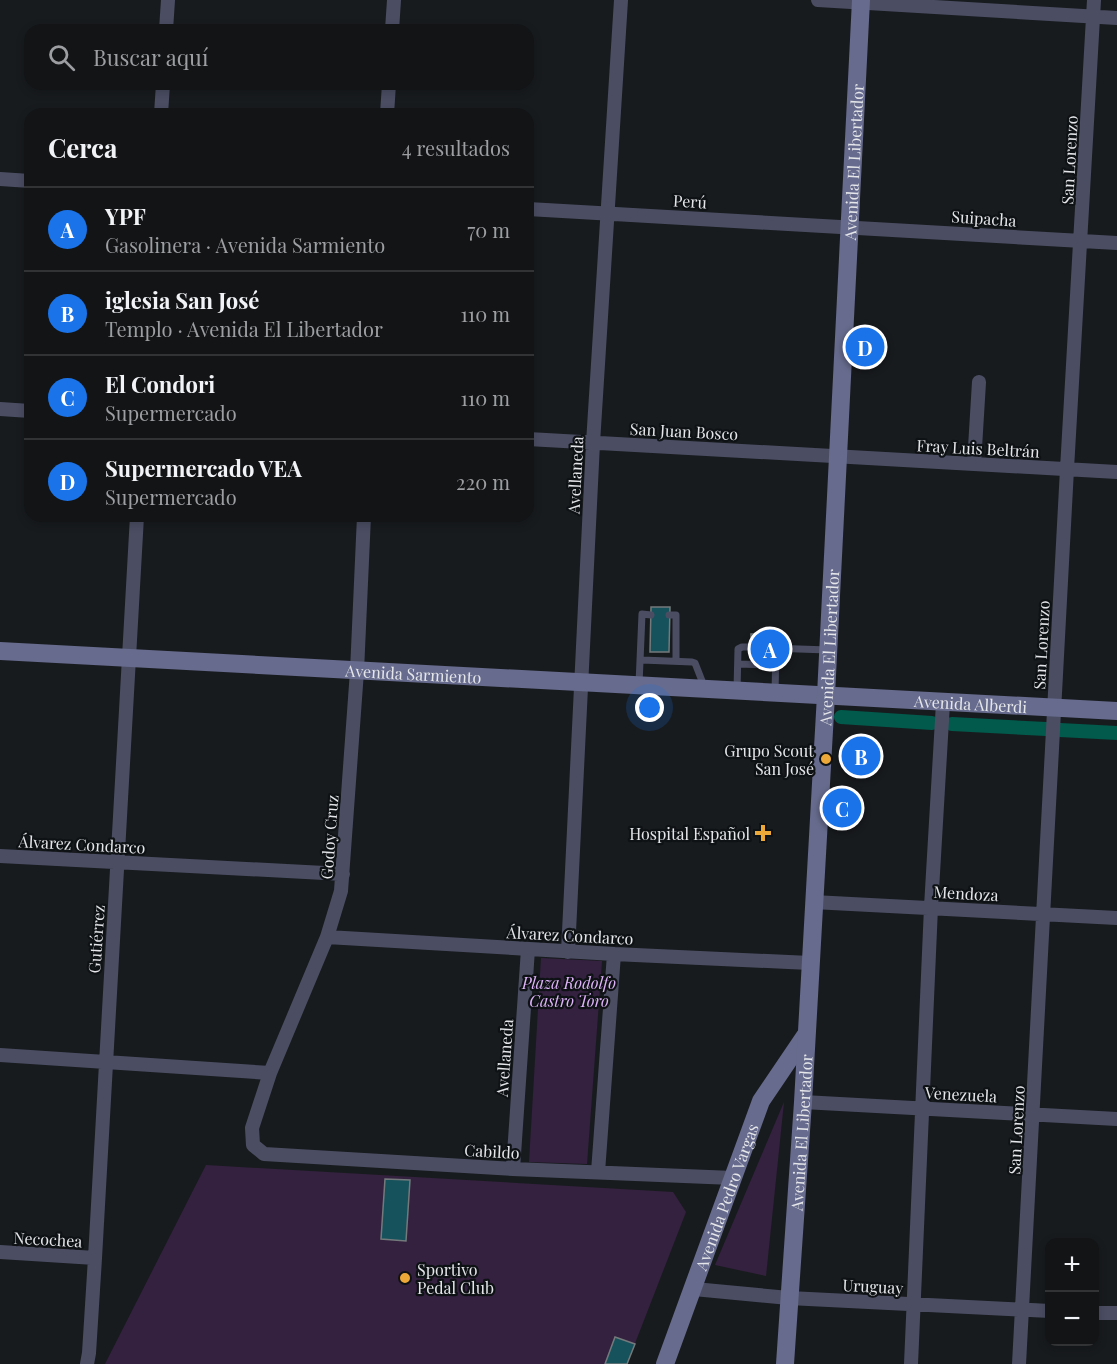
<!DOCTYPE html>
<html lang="es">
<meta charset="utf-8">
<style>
:root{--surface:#121416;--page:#1f2123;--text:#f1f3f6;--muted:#9c9ea1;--line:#313335;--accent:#1a73e8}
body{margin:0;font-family:"Playfair Display",serif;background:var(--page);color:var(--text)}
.controls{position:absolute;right:18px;bottom:18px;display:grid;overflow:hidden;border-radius:12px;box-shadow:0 3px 9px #0003}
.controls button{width:54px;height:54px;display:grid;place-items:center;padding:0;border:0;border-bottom:2px solid var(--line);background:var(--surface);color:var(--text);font:30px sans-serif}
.you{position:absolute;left:650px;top:708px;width:21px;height:21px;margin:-15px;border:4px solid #fff;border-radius:50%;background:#1a73e8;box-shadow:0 0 0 9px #1a73e833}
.badge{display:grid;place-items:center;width:39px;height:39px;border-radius:50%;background:var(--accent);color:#fff;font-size:20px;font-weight:700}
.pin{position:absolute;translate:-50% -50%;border:3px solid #fff;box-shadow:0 2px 6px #0006}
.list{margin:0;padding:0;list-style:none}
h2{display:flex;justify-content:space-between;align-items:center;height:78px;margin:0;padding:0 24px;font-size:26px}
h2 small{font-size:20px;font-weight:400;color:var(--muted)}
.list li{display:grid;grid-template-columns:39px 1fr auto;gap:18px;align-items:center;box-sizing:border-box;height:84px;padding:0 24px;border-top:2px solid var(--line)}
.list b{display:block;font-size:22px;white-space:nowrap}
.list p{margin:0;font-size:20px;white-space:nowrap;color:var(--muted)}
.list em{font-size:20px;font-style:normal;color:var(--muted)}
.icon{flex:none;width:33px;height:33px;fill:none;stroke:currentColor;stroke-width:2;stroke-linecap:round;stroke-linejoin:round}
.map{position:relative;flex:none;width:1117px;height:1364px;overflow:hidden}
.search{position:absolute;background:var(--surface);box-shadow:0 3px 9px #0003;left:24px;top:24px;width:510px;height:66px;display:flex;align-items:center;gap:15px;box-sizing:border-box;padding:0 21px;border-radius:18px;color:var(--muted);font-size:22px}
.panel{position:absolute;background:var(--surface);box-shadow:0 3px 9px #0003;left:24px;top:108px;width:510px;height:414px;border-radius:18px}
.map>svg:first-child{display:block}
.green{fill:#34213f}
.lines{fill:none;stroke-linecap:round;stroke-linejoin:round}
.canal{stroke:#015a4c;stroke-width:14}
.building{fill:#15525c;stroke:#747a7b;stroke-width:1.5}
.lane{stroke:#4b4e63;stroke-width:7}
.street{stroke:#4b4e63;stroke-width:14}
.secondary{stroke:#676b8d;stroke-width:18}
.poi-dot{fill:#eca93a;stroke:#0f1215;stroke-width:2}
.labels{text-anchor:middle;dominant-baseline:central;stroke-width:4.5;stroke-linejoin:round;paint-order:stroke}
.street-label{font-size:16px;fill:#e4e6e9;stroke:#0f1215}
.poi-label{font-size:16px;fill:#e4e6e9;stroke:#0f1215;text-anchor:end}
.park-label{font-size:16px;font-style:italic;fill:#dfb4fb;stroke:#0f1215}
</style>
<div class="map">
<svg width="1117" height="1364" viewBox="0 0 1117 1364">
<rect width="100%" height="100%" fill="#181b1e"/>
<path class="green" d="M541,958L602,961L587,1164L529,1162Z
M784,1102L766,1276L715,1265Z
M206,1165L673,1192L686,1212L627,1364H105Z"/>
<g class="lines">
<path class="canal" d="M841,717L932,723
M952,724L1046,729
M1060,730L1117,733"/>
</g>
<path class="building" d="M651,607H670L669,652H650Z
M751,634H770V658H751Z
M385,1179L410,1180L406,1241L381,1239Z
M615,1337L635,1344L627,1364H605Z"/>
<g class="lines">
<path class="lane" d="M669,615H676V660
M770,648L828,650
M642,660L692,662L695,663L704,686
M738,664L776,665
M639,684L642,614L651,615
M737,690L738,649L742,647H751
M775,693L776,648"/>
<path class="street" d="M818,0L1117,18
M166,30L168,0
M392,30L394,0
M161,114L163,84
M387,114L389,84
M0,179L30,181
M528,209L1117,243
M0,409L30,411
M528,439L1117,472
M974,464L979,382
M364,516L357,671L341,891L327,937L270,1073L252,1128L253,1145L264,1154L513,1169L733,1178
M0,856L343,874
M813,902L1117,918
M327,937L614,954L810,963
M568,952L593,443L621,0
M0,1055L270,1073
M803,1102L1117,1119
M513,1169L528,949
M598,1172L614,954
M0,1252L95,1258
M694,1289L789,1298L1050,1311
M1094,1313H1117
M87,1364L89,1353L95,1258L137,516
M911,1364L931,907L943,703
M1019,1364L1067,469L1094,0"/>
<g class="secondary">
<path id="s1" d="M0,651L1117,711"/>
<path id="s2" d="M665,1364L761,1101L805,1036"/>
<path id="s3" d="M785,1364L803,1102L826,695L861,0"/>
</g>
</g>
<g class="poi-dot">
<circle cx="826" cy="759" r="6"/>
<path d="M760 824h6v6h6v6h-6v6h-6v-6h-6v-6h6z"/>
<circle cx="405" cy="1278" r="6"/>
</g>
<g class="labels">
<g class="street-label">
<text transform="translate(1069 160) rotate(-87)">San Lorenzo</text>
<text stroke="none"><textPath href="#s3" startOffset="1204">Avenida El Libertador</textPath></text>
<text transform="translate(690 201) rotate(3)">Perú</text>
<text transform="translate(984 218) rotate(4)">Suipacha</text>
<text transform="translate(684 431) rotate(3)">San Juan Bosco</text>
<text transform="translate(978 448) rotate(3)">Fray Luis Beltrán</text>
<text transform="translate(575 475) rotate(-87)">Avellaneda</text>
<text transform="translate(1041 645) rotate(-87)">San Lorenzo</text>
<text stroke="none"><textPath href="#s3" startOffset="718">Avenida El Libertador</textPath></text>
<text stroke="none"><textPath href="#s1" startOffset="414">Avenida Sarmiento</textPath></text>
<text stroke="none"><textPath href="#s1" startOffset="972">Avenida Alberdi</textPath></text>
<text transform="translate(329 837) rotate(-86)">Godoy Cruz</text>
<text transform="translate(82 844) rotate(3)">Álvarez Condarco</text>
<text transform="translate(966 893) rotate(3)">Mendoza</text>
<text transform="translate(570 935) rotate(3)">Álvarez Condarco</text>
<text transform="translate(96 939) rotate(-86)">Gutiérrez</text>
<text transform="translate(504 1058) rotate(-86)">Avellaneda</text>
<text transform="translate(961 1094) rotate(3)">Venezuela</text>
<text transform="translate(1016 1130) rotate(-87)">San Lorenzo</text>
<text stroke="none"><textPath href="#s3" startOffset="232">Avenida El Libertador</textPath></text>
<text transform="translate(492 1151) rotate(3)">Cabildo</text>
<text stroke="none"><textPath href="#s2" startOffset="178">Avenida Pedro Vargas</textPath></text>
<text transform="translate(48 1239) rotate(3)">Necochea</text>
<text transform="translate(873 1286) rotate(3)">Uruguay</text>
</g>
<g class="poi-label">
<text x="814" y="750">Grupo Scout<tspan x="814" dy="18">San José</tspan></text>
<text x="750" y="833">Hospital Español</text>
<text x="417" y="1269" text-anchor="start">Sportivo<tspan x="417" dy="18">Pedal Club</tspan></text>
</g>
<g class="park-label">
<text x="569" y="982">Plaza Rodolfo<tspan x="569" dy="18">Castro Toro</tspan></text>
</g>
</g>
</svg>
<div class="controls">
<button>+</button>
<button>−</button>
</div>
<div class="you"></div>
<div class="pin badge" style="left:770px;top:649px">A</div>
<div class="pin badge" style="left:861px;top:756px">B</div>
<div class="pin badge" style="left:842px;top:808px">C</div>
<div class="pin badge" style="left:865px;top:347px">D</div>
<div class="search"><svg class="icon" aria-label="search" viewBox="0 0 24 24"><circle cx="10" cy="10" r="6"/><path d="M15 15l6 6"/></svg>Buscar aquí</div>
<section class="panel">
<h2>Cerca<small>4 resultados</small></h2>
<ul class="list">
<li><span class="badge">A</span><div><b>YPF</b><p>Gasolinera · Avenida Sarmiento</p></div><em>70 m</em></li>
<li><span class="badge">B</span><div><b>iglesia San José</b><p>Templo · Avenida El Libertador</p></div><em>110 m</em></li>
<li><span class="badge">C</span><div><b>El Condori</b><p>Supermercado</p></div><em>110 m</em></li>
<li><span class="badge">D</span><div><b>Supermercado VEA</b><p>Supermercado</p></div><em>220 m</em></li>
</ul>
</section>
</div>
